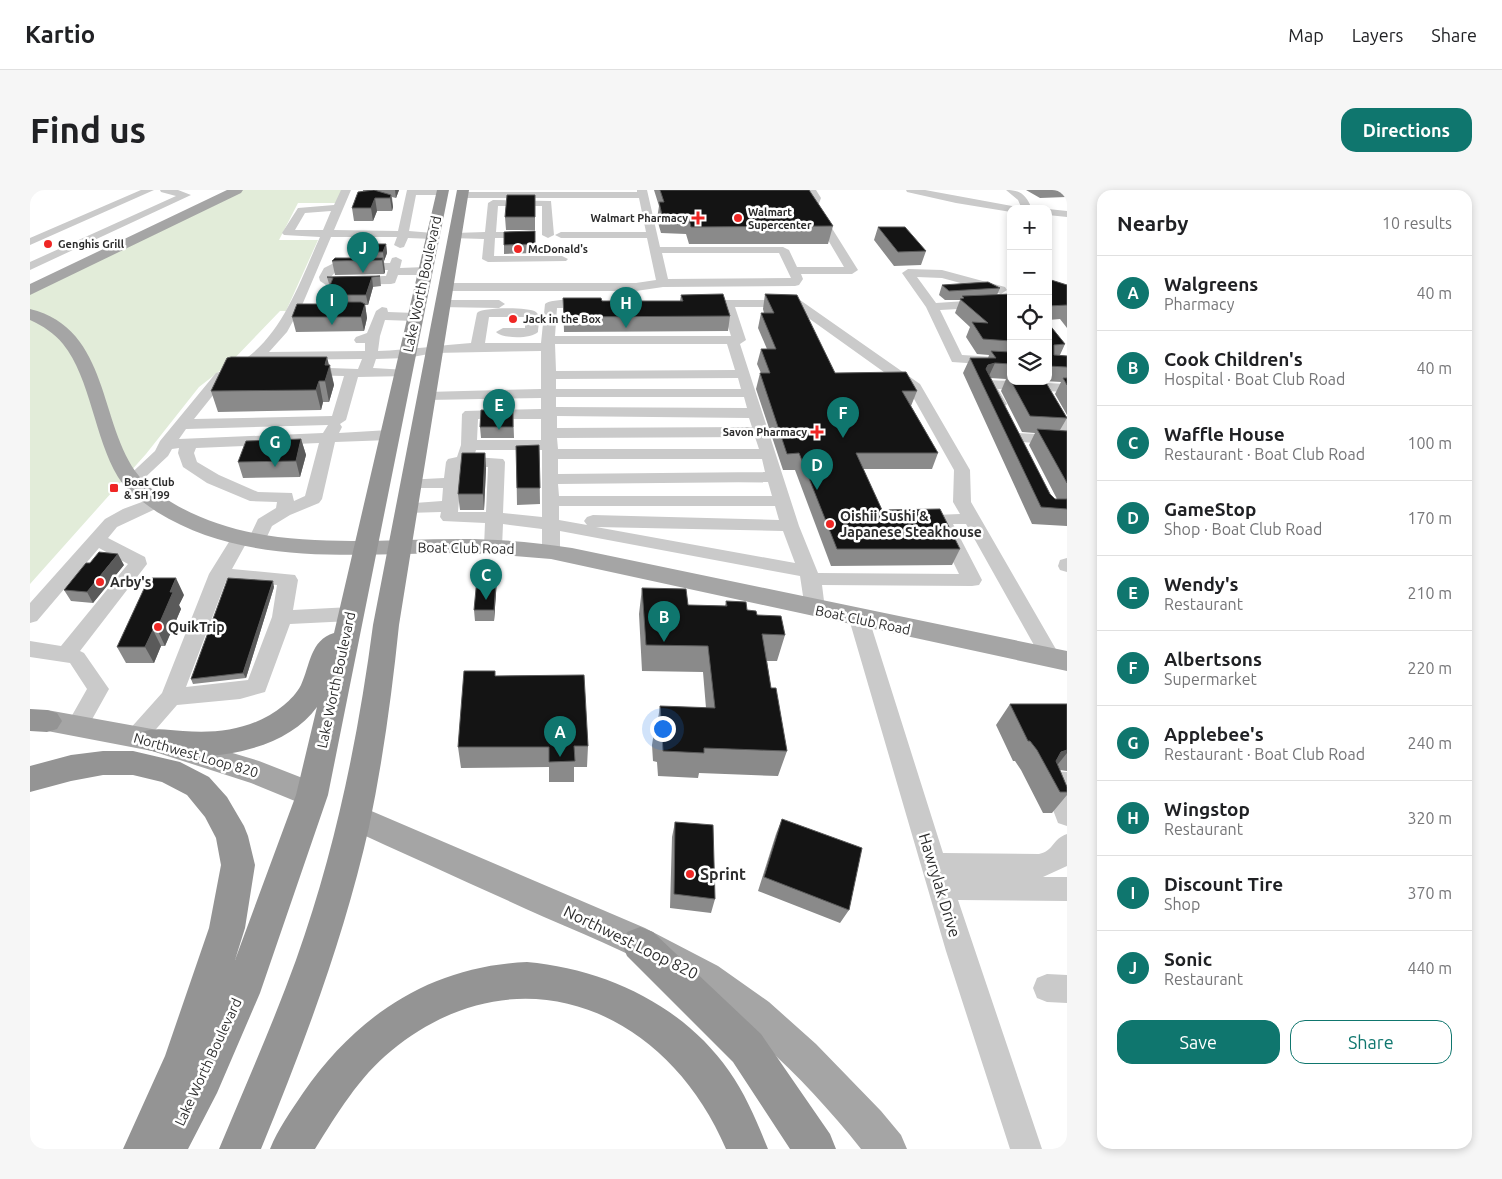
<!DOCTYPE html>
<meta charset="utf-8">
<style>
:root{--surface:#fff;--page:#f6f6f6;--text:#202124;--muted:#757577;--line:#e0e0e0;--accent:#0f766e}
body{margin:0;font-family:Ubuntu,sans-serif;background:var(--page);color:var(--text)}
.controls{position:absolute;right:15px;top:15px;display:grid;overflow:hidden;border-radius:10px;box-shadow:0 2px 8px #0003}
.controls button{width:45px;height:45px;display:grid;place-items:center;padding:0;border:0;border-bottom:1px solid var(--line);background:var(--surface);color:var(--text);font:25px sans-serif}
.you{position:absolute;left:632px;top:538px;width:18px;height:18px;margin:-12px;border:4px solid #fff;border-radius:50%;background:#1a73e8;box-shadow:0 0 0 8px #1a73e833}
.badge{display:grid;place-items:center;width:32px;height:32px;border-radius:50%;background:var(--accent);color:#fff;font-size:16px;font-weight:700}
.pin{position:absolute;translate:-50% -41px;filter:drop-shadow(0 1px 2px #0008)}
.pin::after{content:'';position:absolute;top:26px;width:18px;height:15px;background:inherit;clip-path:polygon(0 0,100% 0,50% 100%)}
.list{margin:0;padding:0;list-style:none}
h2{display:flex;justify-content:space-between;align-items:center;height:65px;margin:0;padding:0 20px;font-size:21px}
h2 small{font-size:16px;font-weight:400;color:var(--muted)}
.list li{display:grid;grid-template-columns:32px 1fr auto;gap:15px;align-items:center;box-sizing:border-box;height:75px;padding:0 20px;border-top:1px solid var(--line)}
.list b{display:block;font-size:19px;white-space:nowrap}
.list p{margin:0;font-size:16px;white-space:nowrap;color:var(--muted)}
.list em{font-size:16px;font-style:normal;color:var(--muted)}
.actions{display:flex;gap:10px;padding:15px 20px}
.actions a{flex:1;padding:11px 0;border:1px solid var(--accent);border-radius:15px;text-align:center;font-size:18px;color:var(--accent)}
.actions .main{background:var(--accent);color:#fff}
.icon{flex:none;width:28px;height:28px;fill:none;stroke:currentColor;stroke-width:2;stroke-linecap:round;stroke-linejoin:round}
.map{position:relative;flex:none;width:1037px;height:959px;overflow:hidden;border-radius:15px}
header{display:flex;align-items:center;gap:30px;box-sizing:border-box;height:70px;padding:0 25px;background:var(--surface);border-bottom:1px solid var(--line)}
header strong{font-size:24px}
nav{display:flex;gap:28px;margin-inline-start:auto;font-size:18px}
.intro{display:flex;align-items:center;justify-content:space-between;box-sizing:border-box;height:120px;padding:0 30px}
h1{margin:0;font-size:35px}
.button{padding:12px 22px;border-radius:15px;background:var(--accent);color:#fff;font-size:18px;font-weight:700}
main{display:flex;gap:30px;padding:0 30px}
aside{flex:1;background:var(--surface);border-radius:15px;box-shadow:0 2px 8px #0003}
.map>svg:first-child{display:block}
.green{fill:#e2ecd9}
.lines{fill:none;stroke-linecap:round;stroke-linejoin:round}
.minor{fill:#cacaca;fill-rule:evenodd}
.major{fill:#a5a5a5;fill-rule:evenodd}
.highway{fill:#949494;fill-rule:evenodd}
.wall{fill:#8a8a8a;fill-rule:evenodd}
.shaded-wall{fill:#5a5a5a}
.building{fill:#141414;stroke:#5a5a5a}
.poi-dot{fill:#ef2624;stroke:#fff;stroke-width:2}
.labels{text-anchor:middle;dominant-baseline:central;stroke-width:5;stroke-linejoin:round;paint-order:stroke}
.far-poi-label{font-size:11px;font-weight:bold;fill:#2d2d2d;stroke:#fff;text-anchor:start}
.street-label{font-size:14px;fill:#2d2d2d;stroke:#fff}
.poi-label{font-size:14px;font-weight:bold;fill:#2d2d2d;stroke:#fff;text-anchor:start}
.near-poi-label{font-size:16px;font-weight:bold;fill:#2d2d2d;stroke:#fff;text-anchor:start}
.near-street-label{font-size:16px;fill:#2d2d2d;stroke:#fff}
</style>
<header>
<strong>Kartio</strong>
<nav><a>Map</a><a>Layers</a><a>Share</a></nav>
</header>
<div class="intro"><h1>Find us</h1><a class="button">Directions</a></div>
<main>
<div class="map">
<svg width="1037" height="959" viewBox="0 0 1037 959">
<rect width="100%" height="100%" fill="#fff"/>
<path class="green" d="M204,0H312L307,13H268L249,50H288L256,121H250L200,173L169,197L116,264L0,394V102Z"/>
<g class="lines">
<path class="minor" d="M111,0H124L0,55V48Z
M130,0H148L161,5L0,80V72L146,6L131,2Z
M311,0H321L304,40L368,41L377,0H417V4L413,5H386L379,41L403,43L409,46L403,49L378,48L374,57L370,58L364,55L367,47H301L273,113L257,142L239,162L335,161V153H326L324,150L326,147L337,143L346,121L352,117L357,118L358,122L385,123L391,127L385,131L355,130L350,146L348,161C379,160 410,155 441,153L447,123C452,117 499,117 506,122C511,126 508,137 508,142C501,149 473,149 466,142L473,138H495V127H459L455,153H511L515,114C520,108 563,108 568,114L562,118H527L525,146H701L692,117L681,116L679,113L681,110H770L890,194L940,280L941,312L1031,468L1028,473L1021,476L1014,473L936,334H923L952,390L949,395L942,396L792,395L795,419L792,424L785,426L778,424L775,419L770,386L530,341V362L528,366L521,368L514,366L512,362V339L473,334L472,357L469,361L463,363L457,361L454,357L455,333L413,331L410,327L411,322L377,323L371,322L368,318L371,314L412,311L413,298H375L373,294L375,290L414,288L416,272L418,269L427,267L431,255L432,224L435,221L511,219V208L397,210L392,209L390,206L392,203L397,202L511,199V161L404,163L377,168L346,169L343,178L377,180L379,183L377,186L328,187L316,230L310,234L312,237L309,243L359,240L365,242L367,245L365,248L359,250L305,252L292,309L289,313L260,325L242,336L233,355L227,357L221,355L218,350L202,379L265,385L268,390L263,420L321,417L328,419L331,424L328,429L321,431L260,434L235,502L210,509L147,515L114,553L106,556L98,553L95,547L98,541L132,503L179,384L202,347L205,343L211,341L217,343L220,346L228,329L246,318L247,312L220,311L177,293L153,277L148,263L149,258L142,259L138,266L107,295H95L93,291L125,261L130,251L186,183C246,166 267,98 290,47L254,45L252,43L268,18L304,15ZM301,21L293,40H265L275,23ZM705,117H763L879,200L924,280L923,312L930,324L905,325L902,329L929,384L788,383L769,336L710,154L716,150ZM525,154H697L705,180L526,181ZM332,169L328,179L271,177L266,178L264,181L266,184L271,185L314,186L302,226L164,229L196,189L213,184L230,170ZM708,188L711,199H526V189ZM526,207H714L717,218L526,217ZM527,226L719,228L722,237L527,238ZM448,229H511V250H447ZM298,235L293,243L149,249L156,239ZM725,247L729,259H528L527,248ZM289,253L275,306L264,311L262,303L228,302L189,285L167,272L164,263L166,258ZM446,260H512V327L473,323L475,272L473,269L444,267ZM528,269H732L735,282L528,284ZM432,277H458L456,322H428ZM738,292L742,306H529L528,294ZM529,316H745L749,330L563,325L557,327L554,331L557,335L529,330ZM566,337L753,341L765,373ZM196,391L247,395L242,427L218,490L156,497Z
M607,0H617L630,57H753L759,60L767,77H814L778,16L781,8L776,0H786L791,8L788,16L828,80L822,84H771L773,89L769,95L765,96L633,97L606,101H415L409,97L415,93H606L626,90L617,48H531L525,45L531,42H616L609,8H432L427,5L432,2H607ZM632,63H749L761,88L638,89Z
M876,0H895L982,16L987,19H981V22L926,13L877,2Z
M976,0C991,0 996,5 1002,19H992L988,10Z
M463,10L521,11L524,45L518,48L512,45V16H468L466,42H474L480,45L474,48H465L464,66H532L538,69L536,71L458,72L452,69L454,49L421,48L419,46L425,43L455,42L458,13Z
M1018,19L1037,21V27L1018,25Z
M366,67L372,70L370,78L395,77L401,81L395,85H368L365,93L361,94L296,95L290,91L289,87L294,78L304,73H360L362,68ZM307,80H358L356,86L301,87Z
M878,79L912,80L975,97L977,100L971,104L912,88L887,87L906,113L981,108V116L910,120L932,165L981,168V176L922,172L896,117L872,83Z
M412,110H469L475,114L469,118L408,117L406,114L408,111Z
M958,190L1037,194V202L968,199L977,214L974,217H964L951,194L953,191Z
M1019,206L1024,207L1037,228V247L1031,245L1012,210L1014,207Z
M986,243L1030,245L1036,247L1037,251L1030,255L980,251L978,248L980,245Z
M128,306L134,307L137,311L134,315L87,337L78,348L115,367L117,374L50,461L54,463L79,499L55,542L47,545L39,542L36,536L57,499L40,473L0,467V451L31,456L98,374L69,358L7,431L0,433V413L75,329L93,319Z
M1037,368V382L1030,380L1028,376L1030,370Z
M829,422L836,424L839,429L913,663L1009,664C1024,661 1022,649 1037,644V676L1013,687H1037V711L928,710L1012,959H980L916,761L819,429L822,424Z
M1024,581L1037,582V636L1028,633L1012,591L1016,584Z
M1017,784L1037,785V813L1017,812L1007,808L1003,798L1007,788Z"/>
<path class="major" d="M197,0H213L211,3L0,105V94Z
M0,119C81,139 68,235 109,286C117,297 130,305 141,312C227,364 334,349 430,349C468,349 505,352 542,358L1037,461V481L521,369C491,366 461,364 430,363C330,363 217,378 127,322C113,312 97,302 88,287C64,247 61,189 33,154C24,143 13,136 0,130Z
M17,520L122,539L229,571L293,596L297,605L293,614L282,618L221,593L122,561L7,539L3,531L7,523Z
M325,614L615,738L688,776L739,812L786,854L851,921L871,945L877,959H831C783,899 728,843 664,801C618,770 565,749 514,727C448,697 381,667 314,636L310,627L314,618Z"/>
<path class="highway" d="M407,0H419L298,605L230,803L187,903L158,959H93L135,866L179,738L191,675L186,648L175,627L157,605L132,592L103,585H73L41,591L0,602V576L41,565L73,561H103L150,572L179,587L197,607L214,636L218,646L225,675L215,738L205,770L266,605L287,517C253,565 164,576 112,558L107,550L112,542C125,537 138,540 153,541C189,544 225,539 254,515C260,510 267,503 271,495C280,476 280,450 304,443Z
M427,0H439L369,435C362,503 353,570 339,637C314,748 274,854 231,959H189C215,896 243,834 266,770C305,661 328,549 343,435Z
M0,519L17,520L27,523L32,531L27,539L17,542L0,541Z
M610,737L623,742L731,844L800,944L806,959H760L703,872L597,766L592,754L597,742Z
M497,772C575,779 653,815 699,881C716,905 727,932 738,959H696C636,818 487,757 361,861C329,887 307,924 285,959H240C248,939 261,921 273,903C327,825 401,776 497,772Z"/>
</g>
<path class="wall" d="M333,0H369L366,8L362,7L363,17L362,21H347L343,31H324L322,18L333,2Z
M624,0H779L803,36L798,54H659L656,44L631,43L627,29L629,16Z
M996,0H1037V4L1036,7L1010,8Z
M505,5V40H476L475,27Z
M848,37L896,61L891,75L864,76L844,50Z
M505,41V63L474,64V55Z
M356,54L357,63L354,71L355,82L354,84L305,85L302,71L329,68L328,62Z
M350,86L351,96L343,97L338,115H335L337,128L334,141L266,142L262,127L290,114L297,112L296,105L300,97L297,87Z
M1018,89L1037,95V138L1030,129L1018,130Z
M912,95L970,98L967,105L981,104V191H1018V133L1035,154L1030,165L1037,166V225L1025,204L1031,192L1015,191L1037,228L1030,240L1037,241V336L1002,334L933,183L940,168H958L959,165L947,164L936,147L940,137L925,123L930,110H915L909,105ZM960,188L976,189L971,201L992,242L1005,243L999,255L1027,309H1025L1020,304Z
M735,104L805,183L887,201L881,216L908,263L902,279H833L852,320L930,359L922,375L801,376L765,280H753L726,199L730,183H731L727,174L731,159H737L728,138L731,123H734L733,119Z
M651,105L700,126L698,141L534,142L533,108L572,111H650Z
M300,175L304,195L299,212H293L291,220L188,222L181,201Z
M483,220L484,248H451L450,237Z
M271,249L276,265L270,287L213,288L208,272Z
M509,255L510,314L487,315L486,256Z
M455,263L456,279L454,320H430L428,304Z
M94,375L63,413L41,411L34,400Z
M467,389L464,431H445L444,420Z
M244,397L216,488L163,494L161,489Z
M612,398L658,415L695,416L696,411L727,425L755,445L747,471H737L741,498L757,561L748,586L669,583L668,588L628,586L627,572L623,571L622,555L626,529H628L630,516L676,518L673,482L612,481L609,424Z
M154,405L149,415L151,419L135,456H131L124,473H96L87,457Z
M466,486L558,556L557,577H544V592H519V577L431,578L428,557Z
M980,514H1037V581L1030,580L1037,597V605L1022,623H1013L991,580L985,571H983L966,535Z
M752,629L819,720L810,733L728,701L746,644Z
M645,632L685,709L681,723L640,718L642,647Z"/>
<path class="shaded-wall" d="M365,0H369L366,8Z
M361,5L363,17L362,21L360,8Z
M345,8L347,21L343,31L341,18Z
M356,54L357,63L354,71L353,62Z
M353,68L355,82L354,84L352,70Z
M342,87L343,97L338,115L336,105Z
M335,114L337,128L334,141L331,127Z
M297,167L304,195L299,212L295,191V175Z
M965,173L958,188L951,190L958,175Z
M289,191L293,212L291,220L286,200Z
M271,249L276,265L270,287L266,271Z
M455,263L456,279L454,320L453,304Z
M88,364L94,375L63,413L57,402Z
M467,378V389L464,431V420Z
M146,388L154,405L149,415L151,419L135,456L127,439L140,402Z
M243,391L244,397L216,488L213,483Z
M123,440L131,456L124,473L115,457Z
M1037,560V563L1024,579L1018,581L1031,562Z"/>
<path class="building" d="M344,0L361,5L360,8H345L341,18H322L328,2Z
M630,0H779L803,36L661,37L658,26L632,25L629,12H634Z
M477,5H505V27H475Z
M848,37H875L896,61L868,62Z
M505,41V54L474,55V42Z
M331,54H356L353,62H328Z
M305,68H353L352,70L302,71Z
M350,86L342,87L336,105H296L303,88L297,87Z
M1018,89L1037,95V115L1018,116Z
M958,92L970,98L919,101L912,95Z
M693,104L700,126L534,127L533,108H571L572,111H653L651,105Z
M735,104L767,105L805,183L876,182L887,201H872L908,263H826L852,320L910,319L930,359H807L769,263L757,264L730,183H740L731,159H746L731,123H744Z
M981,104V151L953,149L942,132L958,133L930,109L934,108L932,106Z
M290,112H331L335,114L331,127H262L267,114H290Z
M1018,133L1035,154L1024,155V165L1037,166V177L1018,176Z
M961,161L981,162V174L965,173L958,175L956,179L1020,304L1025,309H1037V319L1011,317L940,168H966Z
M201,167H297L295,175H300L295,191H289L286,200L181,201L197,168Z
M1033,188H1037V195Z
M981,191H1015L1037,228L1000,226Z
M451,220H483V237H450Z
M1007,239L1037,241V293Z
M271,249L266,271L208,272L216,251Z
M509,255L510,298H487L486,256Z
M432,263H455L453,304H428Z
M69,362L88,364L57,402L34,400L56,373H60Z
M448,378H467L464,420H444Z
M119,388H146L140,402H143L127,439L123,440L115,457H87Z
M198,388L243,391L213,483L161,489Z
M612,398L656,399L658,415L697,416L696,411L716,412L717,420L726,421L727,425L751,426L755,445L732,444L741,498H746L757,561L674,558V563L633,561L632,546H627L626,529H631L630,516L685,518L678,456L616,455Z
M434,481H465V486L554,485L558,556H544L545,571L519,572V557H428Z
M980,514H1037V560L1031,562L1026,571L1037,597V602H1030L1007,560L1000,551H998Z
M752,629L832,658L819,720L734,687Z
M645,632L683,635L685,709L644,704Z"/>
<g class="poi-dot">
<path d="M665.5 20.5h5v5h5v5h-5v5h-5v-5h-5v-5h5z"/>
<circle cx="708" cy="28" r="5"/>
<circle cx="18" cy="54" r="5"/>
<circle cx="488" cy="59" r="5"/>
<circle cx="483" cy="129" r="5"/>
<path d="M784.5 234.5h5v5h5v5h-5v5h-5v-5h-5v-5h5z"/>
<rect x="79" y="293" width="10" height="10" rx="2.5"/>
<circle cx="800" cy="334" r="5"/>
<circle cx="70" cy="392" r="5"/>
<circle cx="128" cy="437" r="5"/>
<circle cx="660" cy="684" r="5"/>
</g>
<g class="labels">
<g class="far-poi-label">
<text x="718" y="22">Walmart<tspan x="718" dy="13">Supercenter</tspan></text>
<text x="658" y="28" text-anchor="end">Walmart Pharmacy</text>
<text x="28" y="54">Genghis Grill</text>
<text x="498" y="59">McDonald's</text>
<text x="493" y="129">Jack in the Box</text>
<text x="777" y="242" text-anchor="end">Savon Pharmacy</text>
<text x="94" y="292">Boat Club<tspan x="94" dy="13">&amp; SH 199</tspan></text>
</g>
<g class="street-label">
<text transform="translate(392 94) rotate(-78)">Lake Worth Boulevard</text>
<text transform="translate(436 358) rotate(1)">Boat Club Road</text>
<text transform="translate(833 430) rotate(12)">Boat Club Road</text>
<text transform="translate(306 490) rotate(-78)">Lake Worth Boulevard</text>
<text transform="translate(166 565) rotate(16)">Northwest Loop 820</text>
<text transform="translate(178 872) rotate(-65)">Lake Worth Boulevard</text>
</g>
<g class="poi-label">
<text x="810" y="326">Oishii Sushi &amp;<tspan x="810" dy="16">Japanese Steakhouse</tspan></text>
<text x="80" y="392">Arby's</text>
<text x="138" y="437">QuikTrip</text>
</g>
<g class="near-poi-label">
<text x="670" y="684">Sprint</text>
</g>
<g class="near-street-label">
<text transform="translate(910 695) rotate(73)">Hawrylak Drive</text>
<text transform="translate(601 752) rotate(26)">Northwest Loop 820</text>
</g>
</g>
</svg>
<div class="controls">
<button>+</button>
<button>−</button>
<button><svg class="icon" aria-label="locate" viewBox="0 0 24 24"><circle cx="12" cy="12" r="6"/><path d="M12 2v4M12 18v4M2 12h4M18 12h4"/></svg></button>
<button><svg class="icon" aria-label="layers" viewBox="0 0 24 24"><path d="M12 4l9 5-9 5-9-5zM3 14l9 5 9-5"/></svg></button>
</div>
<div class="you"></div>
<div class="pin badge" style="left:530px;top:567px">A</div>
<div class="pin badge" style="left:634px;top:452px">B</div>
<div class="pin badge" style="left:456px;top:410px">C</div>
<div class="pin badge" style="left:787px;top:300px">D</div>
<div class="pin badge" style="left:469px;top:240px">E</div>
<div class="pin badge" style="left:813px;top:248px">F</div>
<div class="pin badge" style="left:245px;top:277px">G</div>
<div class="pin badge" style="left:596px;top:138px">H</div>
<div class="pin badge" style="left:302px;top:135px">I</div>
<div class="pin badge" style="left:333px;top:83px">J</div>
</div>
<aside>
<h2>Nearby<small>10 results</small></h2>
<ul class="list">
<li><span class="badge">A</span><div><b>Walgreens</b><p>Pharmacy</p></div><em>40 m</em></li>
<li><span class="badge">B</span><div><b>Cook Children's</b><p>Hospital · Boat Club Road</p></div><em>40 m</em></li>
<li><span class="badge">C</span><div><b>Waffle House</b><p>Restaurant · Boat Club Road</p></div><em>100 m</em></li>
<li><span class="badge">D</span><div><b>GameStop</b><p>Shop · Boat Club Road</p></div><em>170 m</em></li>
<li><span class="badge">E</span><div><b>Wendy's</b><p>Restaurant</p></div><em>210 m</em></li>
<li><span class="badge">F</span><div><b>Albertsons</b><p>Supermarket</p></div><em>220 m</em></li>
<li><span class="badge">G</span><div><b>Applebee's</b><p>Restaurant · Boat Club Road</p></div><em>240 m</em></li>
<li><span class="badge">H</span><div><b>Wingstop</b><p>Restaurant</p></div><em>320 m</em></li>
<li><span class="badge">I</span><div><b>Discount Tire</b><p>Shop</p></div><em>370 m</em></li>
<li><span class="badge">J</span><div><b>Sonic</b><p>Restaurant</p></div><em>440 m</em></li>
</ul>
<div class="actions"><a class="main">Save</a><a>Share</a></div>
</aside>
</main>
